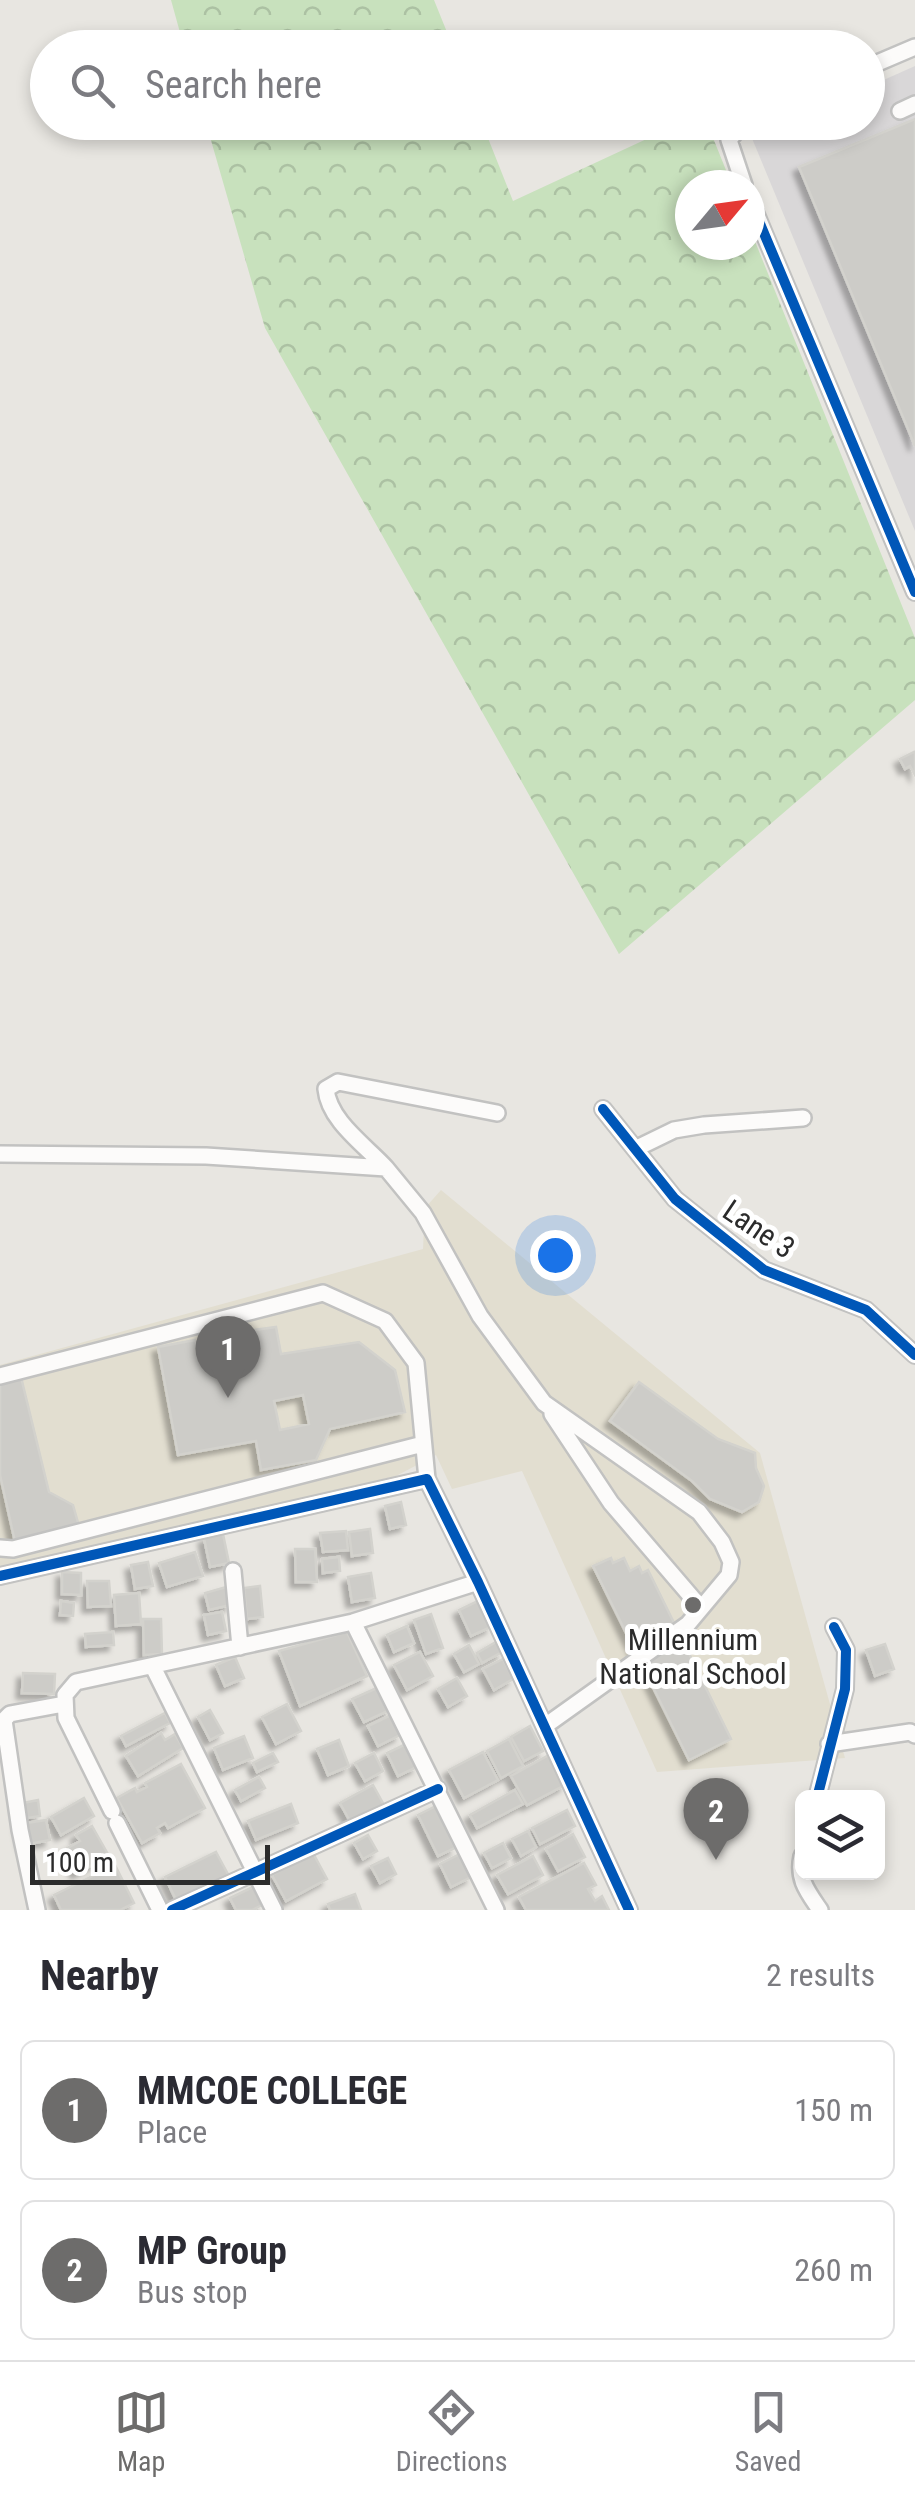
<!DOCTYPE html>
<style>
:root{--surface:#fff;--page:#f2f2f3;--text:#2b2b33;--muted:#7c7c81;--line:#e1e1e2;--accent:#6d6c6b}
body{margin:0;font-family:"Roboto Condensed",sans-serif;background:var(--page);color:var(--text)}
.controls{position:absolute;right:30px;bottom:30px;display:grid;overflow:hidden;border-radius:15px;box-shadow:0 5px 15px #0003}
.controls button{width:90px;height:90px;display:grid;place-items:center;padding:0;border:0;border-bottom:2px solid var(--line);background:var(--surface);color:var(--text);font:50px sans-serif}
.compass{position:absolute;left:675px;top:170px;width:90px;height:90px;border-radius:50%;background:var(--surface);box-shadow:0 5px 15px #0003;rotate:61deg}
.scale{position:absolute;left:30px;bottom:25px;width:240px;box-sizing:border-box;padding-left:10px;border:5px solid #2b2b2b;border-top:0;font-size:28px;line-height:35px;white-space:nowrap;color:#2b2b2b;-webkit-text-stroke:8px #fff;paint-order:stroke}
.you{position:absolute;left:555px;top:1255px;width:35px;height:35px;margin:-25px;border:8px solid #fff;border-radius:50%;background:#1a73e8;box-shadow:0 0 0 15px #1a73e833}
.badge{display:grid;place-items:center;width:65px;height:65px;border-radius:50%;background:var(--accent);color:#fff;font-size:32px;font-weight:700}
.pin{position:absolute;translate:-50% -82px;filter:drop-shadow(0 2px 5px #0008)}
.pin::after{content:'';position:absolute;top:52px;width:35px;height:30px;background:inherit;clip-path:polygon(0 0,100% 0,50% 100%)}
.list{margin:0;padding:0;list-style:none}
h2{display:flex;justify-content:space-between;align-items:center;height:130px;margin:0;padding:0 40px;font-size:42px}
h2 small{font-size:32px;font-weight:400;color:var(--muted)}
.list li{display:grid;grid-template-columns:65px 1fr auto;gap:30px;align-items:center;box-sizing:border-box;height:140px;margin:0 20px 20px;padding:0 20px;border:2px solid var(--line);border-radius:15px}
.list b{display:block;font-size:38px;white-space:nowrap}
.list p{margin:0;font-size:32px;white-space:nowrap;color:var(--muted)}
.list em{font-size:32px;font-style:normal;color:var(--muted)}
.icon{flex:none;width:55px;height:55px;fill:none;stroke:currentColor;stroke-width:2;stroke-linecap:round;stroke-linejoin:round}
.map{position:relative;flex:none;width:915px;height:1910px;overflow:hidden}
.search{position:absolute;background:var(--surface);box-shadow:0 5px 15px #0003;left:30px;right:30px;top:30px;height:110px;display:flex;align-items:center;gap:25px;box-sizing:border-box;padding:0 35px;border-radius:55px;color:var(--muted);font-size:38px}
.sheet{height:450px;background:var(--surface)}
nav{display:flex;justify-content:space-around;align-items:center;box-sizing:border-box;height:140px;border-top:2px solid var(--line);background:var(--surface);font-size:28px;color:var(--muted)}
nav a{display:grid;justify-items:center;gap:5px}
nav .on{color:var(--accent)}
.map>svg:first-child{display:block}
.industrial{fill:#d9d7d8}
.education{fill:#e2ded0}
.forest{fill:url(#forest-crowns)}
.building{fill:#cdccc8;stroke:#d3d2cd;stroke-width:2.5;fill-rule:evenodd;filter:url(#shadow)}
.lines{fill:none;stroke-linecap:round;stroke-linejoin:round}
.minor-casing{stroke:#c2c2c1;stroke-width:20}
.minor{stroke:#fcfbfa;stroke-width:15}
.cycleway-casing{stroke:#fff;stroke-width:16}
.cycleway{stroke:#0057b8;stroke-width:10}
.poi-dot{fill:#6d6c6b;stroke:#fff;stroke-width:4}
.labels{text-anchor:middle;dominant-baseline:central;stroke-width:10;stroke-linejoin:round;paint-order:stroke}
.street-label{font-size:30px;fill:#2b2b2b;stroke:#fff}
.poi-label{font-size:30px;fill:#2b2b2b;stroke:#fff}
</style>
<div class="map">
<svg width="915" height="1910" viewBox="0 0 915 1910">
<defs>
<pattern id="forest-crowns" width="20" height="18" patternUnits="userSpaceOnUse" patternTransform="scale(2.5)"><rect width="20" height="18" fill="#c8e1bd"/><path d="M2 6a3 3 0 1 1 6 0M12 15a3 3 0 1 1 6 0" fill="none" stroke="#acc1a3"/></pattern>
<filter id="shadow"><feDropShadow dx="-5.5" dy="5.5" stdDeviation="2.5" flood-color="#0004"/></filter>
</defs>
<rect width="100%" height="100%" fill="#e8e6e1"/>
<path class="industrial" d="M915,66V531L751,136L783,123L868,122V87Z"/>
<path class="education" d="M441,1190L760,1453L845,1758L657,1772L522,1471L452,1489L436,1455L396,1476L0,1568V1365L423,1249L425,1208Z"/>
<path class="forest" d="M171,0H434L453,47H184Z
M206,123H482L513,201L681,123H707L732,185H690V245H750V229L915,638V700L619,954L265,328Z"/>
<path class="building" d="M915,119V446L799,167Z
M914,752L915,754V775L910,766L905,769L900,759Z
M276,1327L281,1354L359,1342L395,1370L405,1412L330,1429L316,1460L261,1470L256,1441L178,1455L158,1347L195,1340L210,1372L239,1368L233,1333ZM303,1395L309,1424L280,1430L274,1401Z
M21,1377L49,1492L73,1505L79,1526L15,1542L0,1475V1382Z
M639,1382L718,1439L755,1453L756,1468L764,1486L759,1502L742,1512L710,1499L692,1481L610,1421Z
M401,1502L406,1525L390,1529L385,1506Z
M370,1529L373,1553L352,1556L349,1532Z
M346,1531L348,1550L323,1552L320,1533Z
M223,1534L229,1563L210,1567L204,1538Z
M295,1549H315L317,1582H296Z
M195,1552L203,1576L167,1587L159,1563Z
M339,1557L340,1571L323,1573L322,1559Z
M611,1558L613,1563L624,1558L630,1571L639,1566L642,1573L648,1570L731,1739L689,1760L593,1566Z
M148,1562L153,1586L135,1589L131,1565Z
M62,1572L81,1573V1595L62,1594Z
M371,1573L375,1598L352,1602L348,1577Z
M87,1581H109L111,1606L88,1607Z
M260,1586L263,1617L247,1619L244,1588Z
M226,1587L230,1605L209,1610L205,1593Z
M139,1593L141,1624L116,1626L114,1595Z
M61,1601L74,1603L73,1616L60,1615Z
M478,1601L491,1627L471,1636L459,1610Z
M222,1612L226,1631L208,1635L204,1615Z
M431,1614L443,1648L426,1654L414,1620Z
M143,1619H161L162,1654L144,1655Z
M407,1626L414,1643L394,1652L387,1635Z
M113,1632L114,1645L86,1647L85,1634Z
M347,1632L367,1676L300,1706L279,1651Z
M496,1642L502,1652L482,1663L477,1653Z
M885,1644L894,1669L875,1676L866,1650Z
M469,1645L479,1664L464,1672L454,1654Z
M420,1652L433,1676L407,1690L394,1665Z
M235,1657L244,1678L225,1686L216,1665Z
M503,1659L513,1679L494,1690L483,1669Z
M23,1673L55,1674L54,1694L22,1693Z
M457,1678L467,1696L448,1707L438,1689Z
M379,1687L390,1710L364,1722L352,1699Z
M287,1704L301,1731L276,1744L262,1717Z
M210,1710L223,1733L210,1740L198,1717Z
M165,1713L170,1723L126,1746L121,1736Z
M391,1715L400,1735L378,1746L368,1726Z
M530,1726L543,1751L524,1761L511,1737Z
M161,1733L165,1740L175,1734L183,1748L138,1776L126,1756Z
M244,1736L253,1758L223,1770L214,1748Z
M509,1739L523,1766L501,1778L487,1751Z
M339,1740L349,1766L328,1775L317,1749Z
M406,1744L417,1767L398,1776L387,1753Z
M483,1752L498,1780L464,1798L449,1770Z
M273,1753L278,1762L257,1772L253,1763Z
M374,1753L383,1771L365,1781L355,1763Z
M549,1755L565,1785L527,1805L511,1776Z
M181,1764L205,1808L168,1828L165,1823L157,1828L160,1833L142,1843L117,1798L135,1788L137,1792L147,1787L145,1783Z
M259,1777L265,1788L241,1801L235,1790Z
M373,1785L384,1805L351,1823L340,1803Z
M515,1790L523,1804L477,1828L470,1815Z
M84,1798L94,1816L61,1835L51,1817Z
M38,1800L40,1816L21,1819L18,1804Z
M291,1804L298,1823L256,1840L248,1821Z
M436,1806L455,1848L438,1856L418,1815Z
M567,1810L575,1826L540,1844L532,1828Z
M46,1820L50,1840L24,1845L20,1824Z
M92,1826L109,1856L77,1873L64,1850L80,1841L76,1835Z
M528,1831L536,1847L521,1856L512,1839Z
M573,1834L585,1857L558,1871L546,1849Z
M368,1835L377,1851L363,1859L354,1843Z
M503,1843L511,1858L492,1868L484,1853Z
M216,1852L230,1878L178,1904L165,1877Z
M313,1853L327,1879L286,1901L272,1875Z
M460,1854L471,1877L451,1887L440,1864Z
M533,1856L543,1875L508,1894L497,1875Z
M388,1858L396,1874L380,1883L371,1866Z
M584,1863L596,1885L588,1889L595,1901L602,1896L609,1910H526L519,1897Z
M115,1865L134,1903L120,1910H61L54,1895Z
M253,1887L262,1905L252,1910H236L230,1898Z
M355,1894L361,1910H330L328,1904Z"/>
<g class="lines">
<defs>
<path id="minor" d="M868,67L915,47
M900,111L915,104
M744,185L729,140L744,122
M750,200L915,592
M603,1109L675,1199L764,1270L866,1310L915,1355
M635,1149L674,1130L704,1125L803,1118
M0,1154L206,1156L386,1168C365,1145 329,1121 326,1089L338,1082L497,1113
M386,1168L423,1213L480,1316L544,1403L699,1512L722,1542L731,1562L729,1575L688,1624L545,1726
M0,1376L323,1293L385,1321L416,1363L427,1479L478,1582L629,1910
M552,1414L611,1503L701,1608
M0,1548L13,1549L423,1444
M233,1571L240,1647
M0,1576L427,1479
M353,1622L496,1910
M153,1667L274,1910
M829,1744L910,1732L915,1735
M817,1798L845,1689L846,1650L834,1627
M112,1811L66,1718L65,1695L76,1682L353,1622L478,1582
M117,1823L160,1910
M802,1856C797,1879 807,1891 820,1910
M37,1910L20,1830L4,1720L10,1714L64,1704
M172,1910L438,1789"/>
</defs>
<use href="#minor" class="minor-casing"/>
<use href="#minor" class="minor"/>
<defs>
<path id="cycleway" d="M750,200L915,592
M603,1109L675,1199L764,1270L866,1310L915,1355
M0,1576L427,1479L478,1582L629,1910
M817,1798L845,1689L846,1650L834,1627
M172,1910L438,1789"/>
</defs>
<use href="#cycleway" class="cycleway-casing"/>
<use href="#cycleway" class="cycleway"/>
</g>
<circle class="poi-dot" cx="693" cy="1605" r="10"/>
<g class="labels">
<g class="street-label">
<text transform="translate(759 1229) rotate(34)">Lane 3</text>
</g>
<g class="poi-label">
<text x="693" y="1639">Millennium<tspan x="693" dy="34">National School</tspan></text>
</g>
</g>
</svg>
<div class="controls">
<button><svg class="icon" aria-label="layers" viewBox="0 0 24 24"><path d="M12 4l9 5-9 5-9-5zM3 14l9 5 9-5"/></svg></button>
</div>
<svg class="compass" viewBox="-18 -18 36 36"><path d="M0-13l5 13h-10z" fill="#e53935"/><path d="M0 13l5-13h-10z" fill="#7c7c81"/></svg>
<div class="scale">100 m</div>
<div class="you"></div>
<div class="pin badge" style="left:228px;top:1398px">1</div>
<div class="pin badge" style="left:716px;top:1860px">2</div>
<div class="search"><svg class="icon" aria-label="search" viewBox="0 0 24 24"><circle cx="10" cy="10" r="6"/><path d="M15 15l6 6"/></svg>Search here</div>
</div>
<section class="sheet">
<h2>Nearby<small>2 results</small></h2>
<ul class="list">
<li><span class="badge">1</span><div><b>MMCOE COLLEGE</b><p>Place</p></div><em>150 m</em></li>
<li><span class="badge">2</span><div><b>MP Group</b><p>Bus stop</p></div><em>260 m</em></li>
</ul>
</section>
<nav>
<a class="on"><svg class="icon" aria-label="map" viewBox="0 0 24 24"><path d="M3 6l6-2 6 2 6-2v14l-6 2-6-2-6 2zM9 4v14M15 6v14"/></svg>Map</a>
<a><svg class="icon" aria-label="directions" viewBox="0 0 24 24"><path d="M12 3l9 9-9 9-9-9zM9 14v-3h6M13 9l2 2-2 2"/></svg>Directions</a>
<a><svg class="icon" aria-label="saved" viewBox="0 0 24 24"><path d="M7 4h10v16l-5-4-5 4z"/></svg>Saved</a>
</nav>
